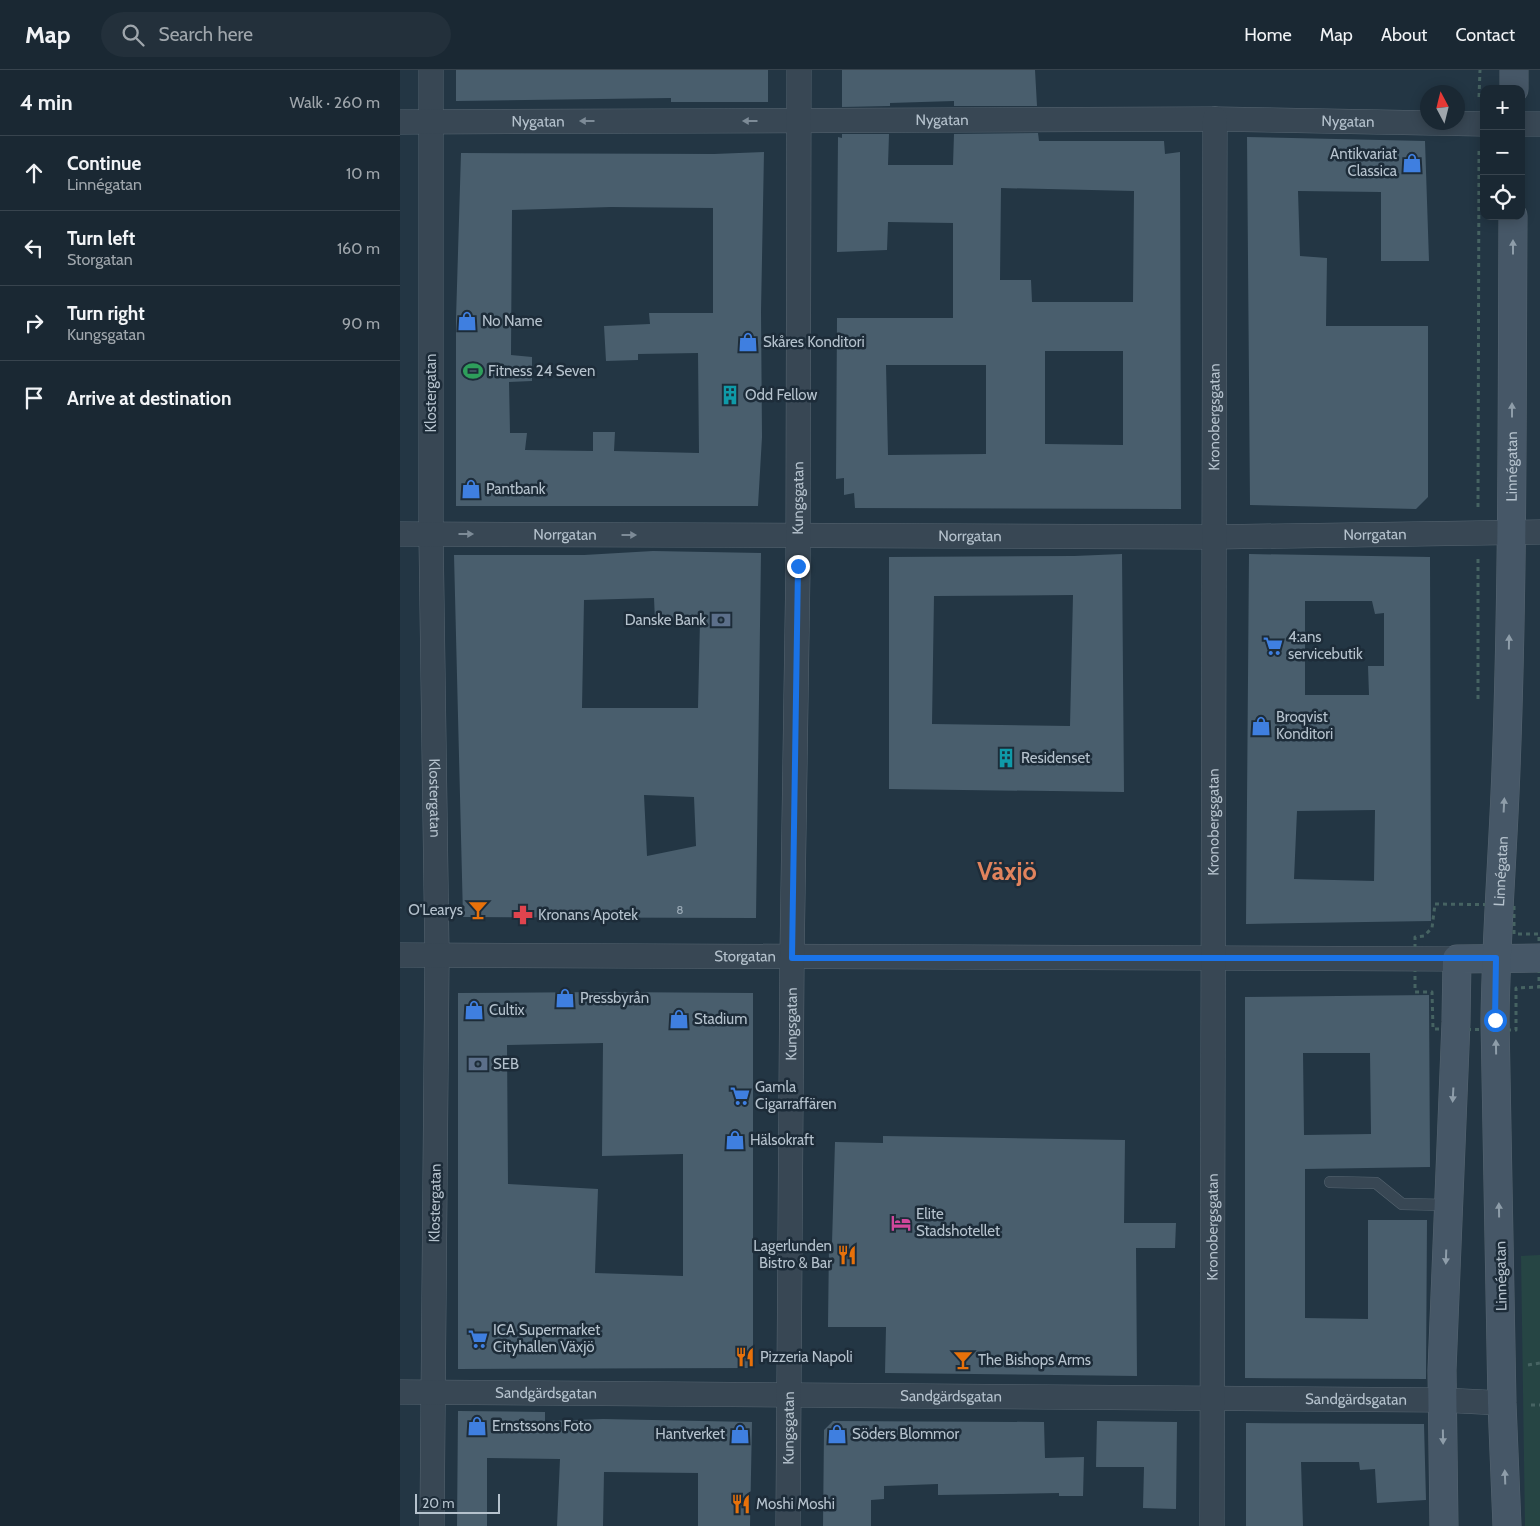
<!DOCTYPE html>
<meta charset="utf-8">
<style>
:root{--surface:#1a2833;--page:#23303b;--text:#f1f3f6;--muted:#9fa6ac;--line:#38444e}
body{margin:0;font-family:Cabin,sans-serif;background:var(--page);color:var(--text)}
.controls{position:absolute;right:15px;top:15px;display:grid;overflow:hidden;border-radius:10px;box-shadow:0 2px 12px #0003}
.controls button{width:45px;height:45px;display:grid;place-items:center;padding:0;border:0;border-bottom:1px solid var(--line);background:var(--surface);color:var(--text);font:25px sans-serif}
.compass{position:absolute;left:1020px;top:15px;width:45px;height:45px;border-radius:50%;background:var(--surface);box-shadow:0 2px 12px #0003;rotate:353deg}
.scale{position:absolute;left:15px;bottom:12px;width:85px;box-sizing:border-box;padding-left:5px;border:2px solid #b5c2cd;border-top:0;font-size:14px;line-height:18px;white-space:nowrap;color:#b5c2cd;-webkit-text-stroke:4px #1d2c39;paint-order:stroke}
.stop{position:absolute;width:15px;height:15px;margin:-11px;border:4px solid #1a73e8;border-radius:50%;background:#fff}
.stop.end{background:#1a73e8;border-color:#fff;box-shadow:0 1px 5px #0008}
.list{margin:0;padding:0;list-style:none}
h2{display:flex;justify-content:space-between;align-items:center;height:65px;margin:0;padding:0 20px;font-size:21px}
h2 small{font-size:16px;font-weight:400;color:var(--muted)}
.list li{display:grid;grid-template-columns:32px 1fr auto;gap:15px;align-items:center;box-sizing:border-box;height:75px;padding:0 20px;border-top:1px solid var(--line)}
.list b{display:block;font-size:19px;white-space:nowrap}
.list p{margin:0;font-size:16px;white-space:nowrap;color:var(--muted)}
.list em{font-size:16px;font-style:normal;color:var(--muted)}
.icon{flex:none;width:28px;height:28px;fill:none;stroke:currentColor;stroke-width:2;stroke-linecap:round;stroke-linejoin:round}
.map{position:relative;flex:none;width:1140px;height:1456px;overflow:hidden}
header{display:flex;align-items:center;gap:30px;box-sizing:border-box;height:70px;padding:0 25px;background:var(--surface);border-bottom:1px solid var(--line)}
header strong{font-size:24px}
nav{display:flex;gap:28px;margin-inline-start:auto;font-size:18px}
.search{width:350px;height:45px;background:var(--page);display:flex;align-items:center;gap:12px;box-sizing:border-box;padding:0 18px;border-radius:28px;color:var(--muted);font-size:19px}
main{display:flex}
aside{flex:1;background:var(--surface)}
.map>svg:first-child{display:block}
.green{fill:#264544}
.building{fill:#495e6d;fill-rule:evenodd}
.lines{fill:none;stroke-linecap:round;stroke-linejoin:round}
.lane-casing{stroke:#566571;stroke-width:12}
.street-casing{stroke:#566571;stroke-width:25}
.secondary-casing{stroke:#566571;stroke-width:29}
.path{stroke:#466362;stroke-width:3;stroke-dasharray:4 4;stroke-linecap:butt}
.lane{stroke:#384754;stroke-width:11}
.street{stroke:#384754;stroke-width:24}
.secondary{stroke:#465767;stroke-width:28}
.oneway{fill:#7d8b97}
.oneway2{fill:#8e9da9}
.route{stroke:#1a73e8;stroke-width:6}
.labels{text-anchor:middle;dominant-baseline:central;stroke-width:5;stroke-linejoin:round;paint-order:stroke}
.number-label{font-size:12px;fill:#9aa9b5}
.street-label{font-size:15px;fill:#b5c2cd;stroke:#1d2c39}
.poi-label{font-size:15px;fill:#b5c2cd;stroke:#1d2c39;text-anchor:start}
.town-label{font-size:25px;font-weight:bold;fill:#e1835d;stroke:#1d2c39}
</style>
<header>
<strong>Map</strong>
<div class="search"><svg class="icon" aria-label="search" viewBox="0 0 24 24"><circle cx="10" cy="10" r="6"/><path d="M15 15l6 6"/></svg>Search here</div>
<nav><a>Home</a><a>Map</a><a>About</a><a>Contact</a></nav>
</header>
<main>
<aside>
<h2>4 min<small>Walk · 260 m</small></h2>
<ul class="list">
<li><svg class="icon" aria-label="ahead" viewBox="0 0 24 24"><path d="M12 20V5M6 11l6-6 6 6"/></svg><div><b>Continue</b><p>Linnégatan</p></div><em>10 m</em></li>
<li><svg class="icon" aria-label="left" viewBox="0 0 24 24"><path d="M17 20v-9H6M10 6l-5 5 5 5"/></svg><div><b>Turn left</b><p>Storgatan</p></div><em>160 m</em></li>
<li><svg class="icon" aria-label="right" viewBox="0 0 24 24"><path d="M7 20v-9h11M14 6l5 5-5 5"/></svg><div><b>Turn right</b><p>Kungsgatan</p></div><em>90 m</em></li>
<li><svg class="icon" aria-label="arrive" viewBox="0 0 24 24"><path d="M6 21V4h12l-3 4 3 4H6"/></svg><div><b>Arrive at destination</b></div></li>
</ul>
</aside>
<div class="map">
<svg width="1140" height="1456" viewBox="0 0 1140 1456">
<rect width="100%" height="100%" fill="#233644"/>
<path class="green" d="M1140,1185V1456H1125L1121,1186Z"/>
<path class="building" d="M56,0H368V32H271V28L56,31Z
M442,0H635L637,36H554V31L490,33V36L442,37Z
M638,63L639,71H764L765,84L780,82L781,439L455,438L454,423L444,425V408L436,409L437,248H553V153L488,152L487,180L437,182L438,67L442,68V64H489L488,95H553L554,64ZM601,118L734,121L733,232H632L631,210H600ZM645,281H723V375L645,374ZM486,295H586V384L488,385Z
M847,67L1025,71L1029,191H981V122L898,121L900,186L927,188L926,256H1028V427L1016,439L850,435Z
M364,82L361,242L362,367L358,436H56V249L61,83L314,84ZM211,137L313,138V243H249L250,254L204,256L206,291L238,290V284L298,283L299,383L214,381L215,362H193V381L125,380L127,363H110L109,312L132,311V287L111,285L112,140Z
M253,481L361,483L356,848L63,847L54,485H184ZM254,528L255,551H300L298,638H182L184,530ZM244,725L294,727L296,776L247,786Z
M722,484L724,722L489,719V487L674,486ZM673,525L670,656L532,654L534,526Z
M849,484L1030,487L1031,851L846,854ZM905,531H972L975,544L984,543V596H968L969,625H905ZM975,740L974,811L894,809L897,741Z
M203,922L353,923V1298L58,1299V923ZM203,973L202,1086L283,1084V1206L195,1203L198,1119L108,1114L107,975Z
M1029,925L1030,1097L905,1099V1248L968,1249V1150H1027L1026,1309L845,1308V927ZM903,983H970L971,1064L904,1065Z
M483,1066L725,1070L724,1153H776L775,1178H736L737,1306L485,1303L486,1257H428L429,1173H432L435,1072L483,1073Z
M58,1341L145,1342V1351L203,1349L352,1352L350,1456H298V1403L204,1402L203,1456H157L160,1389L87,1388V1456H57Z
M433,1351L644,1352L645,1388L684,1387L683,1426H659V1423L538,1425V1414L484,1416V1429L471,1430V1456H423L424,1360Z
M697,1351L777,1352L776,1439L743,1438L744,1397H696Z
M846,1353L1024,1354L1026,1430L977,1433L975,1399L960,1400L959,1392H901L903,1456H846Z"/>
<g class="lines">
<defs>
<path id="lane" d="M930,1112L976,1113L1002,1134L1048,1135"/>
<g id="street">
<path id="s1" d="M31,0V464L37,885L32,1456"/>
<path id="s2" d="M0,52L815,49L1084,54"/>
<path d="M1121,54H1140"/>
<path id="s3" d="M0,464L814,467L1140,462"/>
<path id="s4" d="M0,885L1057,889"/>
<path id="s5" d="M0,1322L1042,1330L1102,1333"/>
<path id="s6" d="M388,1456L392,888L398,496L399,0"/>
<path id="s7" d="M812,1456L815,49"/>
</g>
<g id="secondary">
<path d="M1114,0V19"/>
<path d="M1044,1456L1042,1300L1056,952L1057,889L1140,888"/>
<path id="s8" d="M1107,1456L1102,1333L1095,950C1096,866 1103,783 1106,699C1113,515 1112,331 1113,146"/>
</g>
</defs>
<use href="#lane" class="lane-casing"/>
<use href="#street" class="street-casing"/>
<use href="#secondary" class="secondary-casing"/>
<path class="path" d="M1079,27L1080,0
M1078,437L1079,81
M1078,629V488
M1035,834L1114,835V864H1139V917L1116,918V960L1033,959L1032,922H1015V867L1024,866L1032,858Z
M1128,1295L1140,1293
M1131,1335H1140"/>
<use href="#lane" class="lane"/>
<use href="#street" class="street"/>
<use href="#secondary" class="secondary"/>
</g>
<defs><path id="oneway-solid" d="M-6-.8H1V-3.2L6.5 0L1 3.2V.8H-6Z" transform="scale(1.25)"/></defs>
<g class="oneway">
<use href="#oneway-solid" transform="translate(187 51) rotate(180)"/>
<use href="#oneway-solid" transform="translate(350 51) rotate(180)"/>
<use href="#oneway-solid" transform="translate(66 464)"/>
<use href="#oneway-solid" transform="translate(229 465)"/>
</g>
<g class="oneway2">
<use href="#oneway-solid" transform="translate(1113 177) rotate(-90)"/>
<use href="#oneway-solid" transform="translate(1112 340) rotate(-90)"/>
<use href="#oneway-solid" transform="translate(1109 572) rotate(-89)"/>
<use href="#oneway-solid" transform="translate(1104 735) rotate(-87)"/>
<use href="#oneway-solid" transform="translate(1096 977) rotate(-91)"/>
<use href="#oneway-solid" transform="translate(1053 1025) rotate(93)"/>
<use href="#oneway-solid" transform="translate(1099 1140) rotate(-91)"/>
<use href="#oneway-solid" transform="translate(1046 1187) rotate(92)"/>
<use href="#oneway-solid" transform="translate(1043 1367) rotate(89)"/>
<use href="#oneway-solid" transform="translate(1105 1407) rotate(-92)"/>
</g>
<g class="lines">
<path class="route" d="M398,496L392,888H1096L1095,950"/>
</g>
<defs>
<symbol id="shop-bare" viewBox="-9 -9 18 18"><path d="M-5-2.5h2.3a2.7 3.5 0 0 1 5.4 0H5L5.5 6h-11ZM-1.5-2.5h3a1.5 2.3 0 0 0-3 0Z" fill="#3f7fe0" stroke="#1d2c39" stroke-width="2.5" paint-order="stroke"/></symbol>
<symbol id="stadium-bare" viewBox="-9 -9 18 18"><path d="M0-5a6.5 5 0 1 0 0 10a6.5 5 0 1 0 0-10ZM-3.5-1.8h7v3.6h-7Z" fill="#2e9e5b" stroke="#1d2c39" stroke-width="2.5" paint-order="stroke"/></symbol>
<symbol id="building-bare" viewBox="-9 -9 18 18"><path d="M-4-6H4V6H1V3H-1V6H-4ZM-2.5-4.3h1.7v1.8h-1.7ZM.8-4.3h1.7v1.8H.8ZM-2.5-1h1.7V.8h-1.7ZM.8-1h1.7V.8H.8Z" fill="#0f9aa8" stroke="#1d2c39" stroke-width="2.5" paint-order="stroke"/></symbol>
<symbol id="bank-bare" viewBox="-9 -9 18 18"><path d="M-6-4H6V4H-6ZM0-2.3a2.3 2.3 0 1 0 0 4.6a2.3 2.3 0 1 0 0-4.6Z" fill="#5c6f8a" stroke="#1d2c39" stroke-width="2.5" paint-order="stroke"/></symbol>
<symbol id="supermarket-bare" viewBox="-9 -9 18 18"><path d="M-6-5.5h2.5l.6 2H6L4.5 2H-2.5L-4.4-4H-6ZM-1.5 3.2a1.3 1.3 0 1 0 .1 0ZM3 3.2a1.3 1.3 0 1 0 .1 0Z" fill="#3f7fe0" stroke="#1d2c39" stroke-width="2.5" paint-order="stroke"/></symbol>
<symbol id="bar-bare" viewBox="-9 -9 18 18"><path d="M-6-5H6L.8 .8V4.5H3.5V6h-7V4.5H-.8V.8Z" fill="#e8710a" stroke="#1d2c39" stroke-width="2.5" paint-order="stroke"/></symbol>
<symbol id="pharmacy-bare" viewBox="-9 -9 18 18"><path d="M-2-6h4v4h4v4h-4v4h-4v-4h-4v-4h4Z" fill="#e0444e" stroke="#1d2c39" stroke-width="2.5" paint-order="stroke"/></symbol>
<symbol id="hotel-bare" viewBox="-9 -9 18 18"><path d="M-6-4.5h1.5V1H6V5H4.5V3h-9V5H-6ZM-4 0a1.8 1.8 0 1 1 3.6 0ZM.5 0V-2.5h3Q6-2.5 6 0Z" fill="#d1479c" stroke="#1d2c39" stroke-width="2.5" paint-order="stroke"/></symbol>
<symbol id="restaurant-bare" viewBox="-9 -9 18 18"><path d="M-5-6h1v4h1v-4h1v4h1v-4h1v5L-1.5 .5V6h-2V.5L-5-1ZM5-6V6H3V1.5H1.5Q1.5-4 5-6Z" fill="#e8710a" stroke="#1d2c39" stroke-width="2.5" paint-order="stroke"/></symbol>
</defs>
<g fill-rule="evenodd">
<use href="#shop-bare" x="998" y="79" width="28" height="28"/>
<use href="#shop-bare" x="53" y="237" width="28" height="28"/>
<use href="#shop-bare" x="334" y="258" width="28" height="28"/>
<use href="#stadium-bare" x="59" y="287" width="28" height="28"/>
<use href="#building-bare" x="316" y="311" width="28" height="28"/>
<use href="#shop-bare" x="57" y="405" width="28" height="28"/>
<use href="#bank-bare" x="307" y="536" width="28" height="28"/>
<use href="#supermarket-bare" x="859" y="562" width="28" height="28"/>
<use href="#shop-bare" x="847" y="642" width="28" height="28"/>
<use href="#building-bare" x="592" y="674" width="28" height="28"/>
<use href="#bar-bare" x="64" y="826" width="28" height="28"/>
<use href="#pharmacy-bare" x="109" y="831" width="28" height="28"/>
<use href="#shop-bare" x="151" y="914" width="28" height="28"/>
<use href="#shop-bare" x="60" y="926" width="28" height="28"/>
<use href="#shop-bare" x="265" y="935" width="28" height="28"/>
<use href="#bank-bare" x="64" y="980" width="28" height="28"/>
<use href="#supermarket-bare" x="326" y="1012" width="28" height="28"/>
<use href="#shop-bare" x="321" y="1056" width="28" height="28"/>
<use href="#hotel-bare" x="487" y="1139" width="28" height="28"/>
<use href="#restaurant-bare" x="433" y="1171" width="28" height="28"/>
<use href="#supermarket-bare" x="64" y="1255" width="28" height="28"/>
<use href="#restaurant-bare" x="331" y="1273" width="28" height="28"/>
<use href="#bar-bare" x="549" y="1276" width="28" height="28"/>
<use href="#shop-bare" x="63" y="1342" width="28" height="28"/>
<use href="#shop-bare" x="326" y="1350" width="28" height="28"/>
<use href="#shop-bare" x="423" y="1350" width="28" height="28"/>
<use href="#restaurant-bare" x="327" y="1420" width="28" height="28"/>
</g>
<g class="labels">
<g class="number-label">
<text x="280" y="839">8</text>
</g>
<g class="street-label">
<text stroke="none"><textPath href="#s2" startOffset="542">Nygatan</textPath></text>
<text stroke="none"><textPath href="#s2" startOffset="138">Nygatan</textPath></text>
<text stroke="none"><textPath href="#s2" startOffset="948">Nygatan</textPath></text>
<text transform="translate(31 323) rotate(-90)">Klostergatan</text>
<text stroke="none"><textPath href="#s7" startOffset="1109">Kronobergsgatan</textPath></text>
<text stroke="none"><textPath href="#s8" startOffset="1060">Linnégatan</textPath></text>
<text stroke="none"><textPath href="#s6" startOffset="1028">Kungsgatan</textPath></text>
<text stroke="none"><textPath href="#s3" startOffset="975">Norrgatan</textPath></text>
<text stroke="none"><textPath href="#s3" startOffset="165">Norrgatan</textPath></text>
<text stroke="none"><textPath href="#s3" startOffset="570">Norrgatan</textPath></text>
<text stroke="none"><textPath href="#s1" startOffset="728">Klostergatan</textPath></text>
<text stroke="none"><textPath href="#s7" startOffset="704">Kronobergsgatan</textPath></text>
<text stroke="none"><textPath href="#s8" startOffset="655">Linnégatan</textPath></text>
<text stroke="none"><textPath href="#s4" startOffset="345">Storgatan</textPath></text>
<text stroke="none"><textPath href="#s6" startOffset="502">Kungsgatan</textPath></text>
<text transform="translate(35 1133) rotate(-89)">Klostergatan</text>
<text stroke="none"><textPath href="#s7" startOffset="299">Kronobergsgatan</textPath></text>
<text transform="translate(1101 1206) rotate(-91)">Linnégatan</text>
<text stroke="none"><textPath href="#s5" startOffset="146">Sandgärdsgatan</textPath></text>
<text stroke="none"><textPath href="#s5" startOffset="551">Sandgärdsgatan</textPath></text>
<text stroke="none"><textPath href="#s5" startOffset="956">Sandgärdsgatan</textPath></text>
<text stroke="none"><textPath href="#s6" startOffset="98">Kungsgatan</textPath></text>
</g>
<g class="poi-label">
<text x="997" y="84" text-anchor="end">Antikvariat<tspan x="997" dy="17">Classica</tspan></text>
<text x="82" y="251">No Name</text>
<text x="363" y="272">Skåres Konditori</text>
<text x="88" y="301">Fitness 24 Seven</text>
<text x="345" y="325">Odd Fellow</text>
<text x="86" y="419">Pantbank</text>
<text x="306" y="550" text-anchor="end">Danske Bank</text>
<text x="888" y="567">4:ans<tspan x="888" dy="17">servicebutik</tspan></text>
<text x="876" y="647">Broqvist<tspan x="876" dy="17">Konditori</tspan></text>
<text x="621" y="688">Residenset</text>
<text x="63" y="840" text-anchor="end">O'Learys</text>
<text x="138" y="845">Kronans Apotek</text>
<text x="180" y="928">Pressbyrån</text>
<text x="89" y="940">Cultix</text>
<text x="294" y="949">Stadium</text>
<text x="93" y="994">SEB</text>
<text x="355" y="1017">Gamla<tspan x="355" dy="17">Cigarraffären</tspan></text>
<text x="350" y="1070">Hälsokraft</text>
<text x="516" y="1144">Elite<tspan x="516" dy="17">Stadshotellet</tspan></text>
<text x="432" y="1176" text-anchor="end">Lagerlunden<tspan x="432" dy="17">Bistro &amp; Bar</tspan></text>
<text x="93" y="1260">ICA Supermarket<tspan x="93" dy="17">Cityhallen Växjö</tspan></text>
<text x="360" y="1287">Pizzeria Napoli</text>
<text x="578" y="1290">The Bishops Arms</text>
<text x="92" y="1356">Ernstssons Foto</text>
<text x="325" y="1364" text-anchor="end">Hantverket</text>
<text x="452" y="1364">Söders Blommor</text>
<text x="356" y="1434">Moshi Moshi</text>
</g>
<g class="town-label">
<text x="607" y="801">Växjö</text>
</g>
</g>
</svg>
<div class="controls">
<button>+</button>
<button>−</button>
<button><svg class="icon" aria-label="locate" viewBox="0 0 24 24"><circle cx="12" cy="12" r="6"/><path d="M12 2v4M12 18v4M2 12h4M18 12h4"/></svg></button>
</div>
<svg class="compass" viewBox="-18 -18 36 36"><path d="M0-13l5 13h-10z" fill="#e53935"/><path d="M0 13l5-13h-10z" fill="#9fa6ac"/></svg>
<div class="scale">20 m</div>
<div class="stop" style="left:1095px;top:950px"></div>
<div class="stop end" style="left:398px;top:496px"></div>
</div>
</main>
